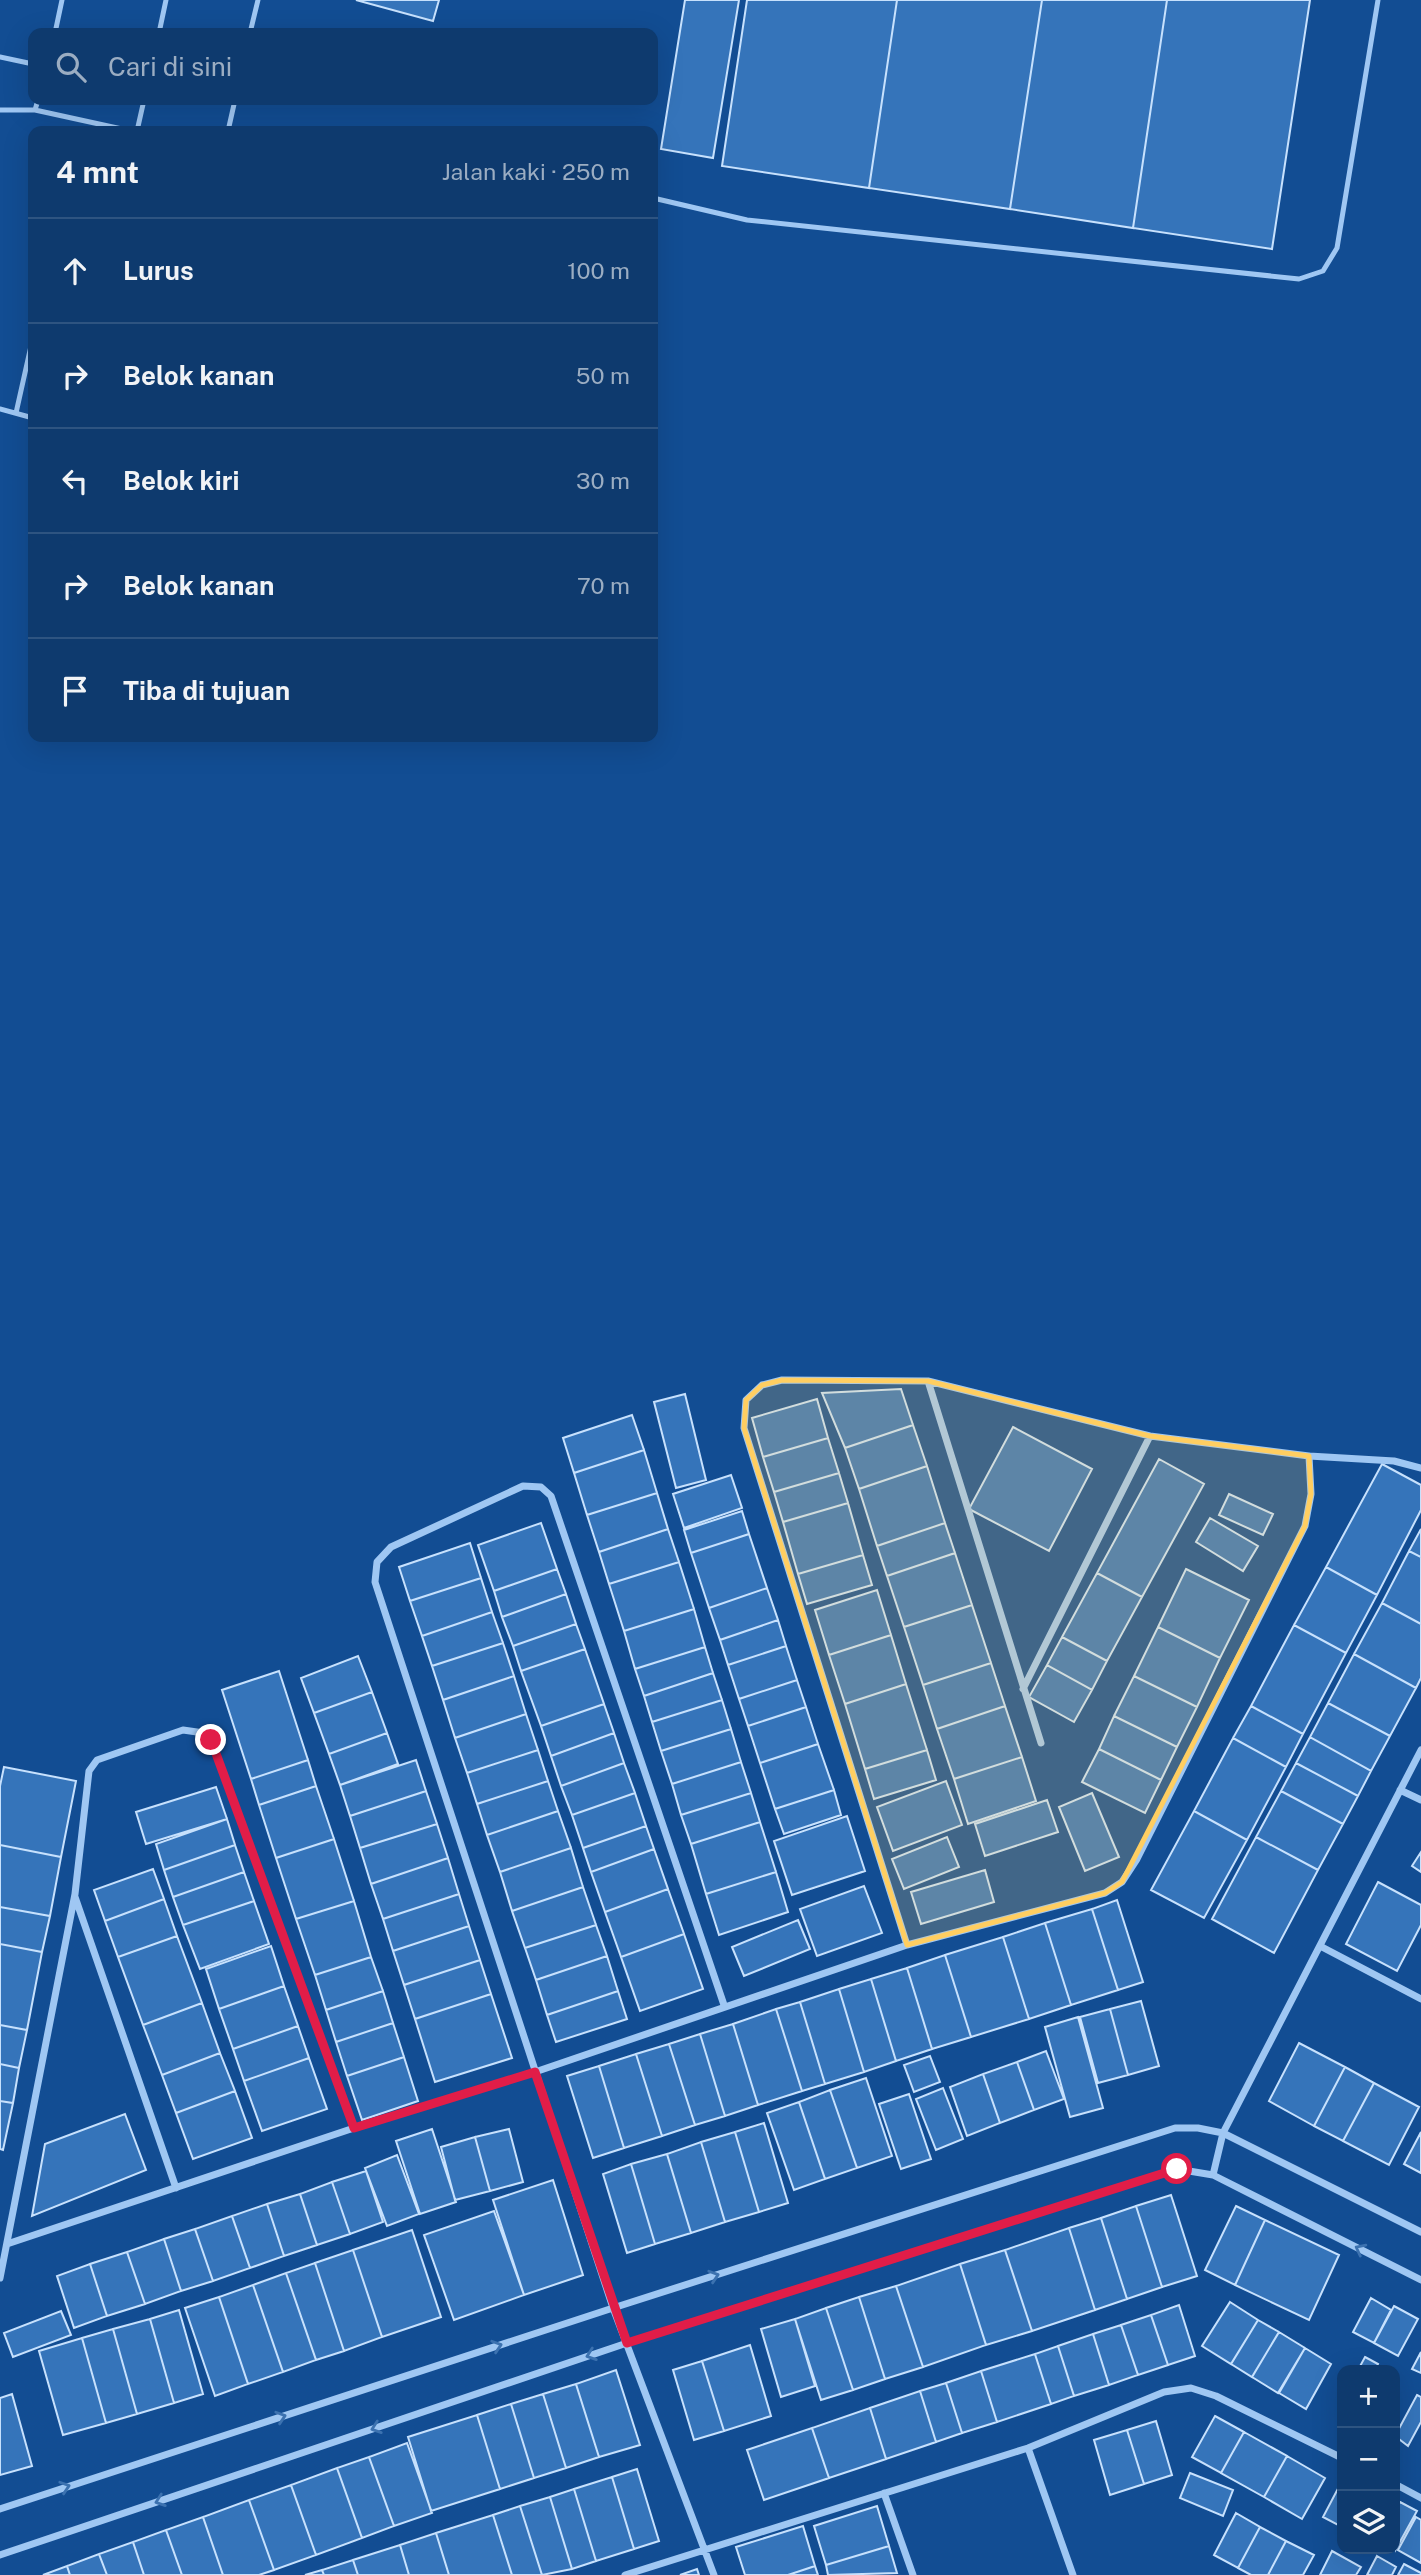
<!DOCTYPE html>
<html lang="id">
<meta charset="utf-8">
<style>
:root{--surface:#0e3a6e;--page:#1c4576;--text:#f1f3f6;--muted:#9badc2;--line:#2e5481}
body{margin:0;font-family:"Public Sans",sans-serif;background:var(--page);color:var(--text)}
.controls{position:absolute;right:21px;bottom:21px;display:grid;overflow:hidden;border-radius:14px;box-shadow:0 7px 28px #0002}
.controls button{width:63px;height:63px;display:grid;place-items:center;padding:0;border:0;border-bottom:2px solid var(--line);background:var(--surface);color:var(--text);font:35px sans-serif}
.stop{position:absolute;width:21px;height:21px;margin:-16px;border:5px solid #e11d48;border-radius:50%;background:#fff}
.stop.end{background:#e11d48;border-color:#fff;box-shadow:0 2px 7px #0008}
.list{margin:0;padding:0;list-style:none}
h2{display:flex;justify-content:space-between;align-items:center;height:91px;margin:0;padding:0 28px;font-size:30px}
h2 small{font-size:23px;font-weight:400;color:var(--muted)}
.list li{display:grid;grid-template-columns:46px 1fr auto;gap:21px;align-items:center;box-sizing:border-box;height:105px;padding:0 28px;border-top:2px solid var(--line)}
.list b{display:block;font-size:26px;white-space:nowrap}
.list em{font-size:23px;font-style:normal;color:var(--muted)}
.icon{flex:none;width:38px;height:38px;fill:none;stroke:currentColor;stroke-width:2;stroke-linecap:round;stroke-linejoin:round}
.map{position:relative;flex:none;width:1421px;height:2575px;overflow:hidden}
.search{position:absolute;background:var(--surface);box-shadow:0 7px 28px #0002;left:28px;top:28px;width:630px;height:77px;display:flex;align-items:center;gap:18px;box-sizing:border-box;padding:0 24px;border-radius:14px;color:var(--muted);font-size:26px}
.panel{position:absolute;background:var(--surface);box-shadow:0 7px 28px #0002;left:28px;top:126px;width:630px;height:616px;border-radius:14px}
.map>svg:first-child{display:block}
.building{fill:#3574ba;stroke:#c7e1fd;stroke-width:2}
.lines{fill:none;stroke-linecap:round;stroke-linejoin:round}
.service{stroke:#9fc7f3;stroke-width:5}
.minor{stroke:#9fc7f3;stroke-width:7}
.oneway{stroke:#3c72b0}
.route{stroke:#e11d48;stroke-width:9}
.marked{fill:#ffce61;fill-opacity:0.2;stroke:#ffce61;stroke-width:5;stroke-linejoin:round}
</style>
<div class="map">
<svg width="1421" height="2575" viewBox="0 0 1421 2575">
<rect width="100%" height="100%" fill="#124d93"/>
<path class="building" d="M356,0H439L433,21Z
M685,0H739L713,158L661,149Z
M747,0H897L869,188L722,166Z
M897,0H1042L1010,209L869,188Z
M1042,0H1167L1133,228L1010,209Z
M1167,0H1310L1272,249L1133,228Z
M901,1389L913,1425L845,1448L822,1393Z
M685,1394L706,1480L676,1488L654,1402Z
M817,1399L828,1438L763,1457L752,1418Z
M632,1415L644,1450L574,1473L563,1438Z
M913,1425L927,1466L859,1489L845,1448Z
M1013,1427L1092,1469L1049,1551L969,1509Z
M828,1438L839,1473L774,1492L763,1457Z
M644,1450L657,1493L587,1515L574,1473Z
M1159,1459L1204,1484L1142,1597L1097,1573Z
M1382,1464L1421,1485V1510L1377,1595L1326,1567Z
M927,1466L945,1523L877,1546L859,1489Z
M839,1473L848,1503L783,1522L774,1492Z
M731,1475L742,1508L684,1528L673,1494Z
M657,1493L668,1529L599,1552L587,1515Z
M1229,1494L1273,1514L1263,1535L1219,1515Z
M848,1503L863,1555L798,1574L783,1522Z
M742,1511L749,1534L691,1553L684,1530Z
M1210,1518L1258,1546L1243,1571L1196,1542Z
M541,1523L557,1569L494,1591L478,1545Z
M945,1523L955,1553L887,1576L877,1546Z
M668,1529L679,1562L609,1584L599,1552Z
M1421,1529V1557L1409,1551Z
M749,1534L767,1588L709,1608L691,1553Z
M470,1543L481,1578L410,1601L399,1567Z
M1409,1551L1421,1557V1624L1382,1603Z
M955,1553L972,1605L904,1627L887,1576Z
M863,1555L872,1585L807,1604L798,1574Z
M679,1562L694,1609L624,1631L609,1584Z
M1326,1567L1377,1595L1346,1653L1294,1625Z
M557,1569L566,1594L502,1617L494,1591Z
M1186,1569L1249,1600L1220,1658L1158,1627Z
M1097,1573L1142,1597L1107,1661L1062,1637Z
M481,1578L492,1612L422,1636L410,1601Z
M767,1588L778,1620L720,1640L709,1608Z
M877,1590L891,1635L829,1655L815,1610Z
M566,1594L576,1624L513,1646L502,1617Z
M1382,1603L1421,1624V1678L1416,1688L1354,1654Z
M972,1605L991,1663L923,1685L904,1627Z
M694,1609L705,1647L635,1669L624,1631Z
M492,1612L503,1643L432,1666L422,1636Z
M778,1620L786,1646L728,1665L720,1640Z
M576,1624L585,1649L521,1671L513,1646Z
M1294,1625L1346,1653L1303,1734L1251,1706Z
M1158,1627L1220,1658L1197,1707L1134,1676Z
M891,1635L906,1684L845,1704L829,1655Z
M1062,1637L1107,1661L1092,1690L1047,1665Z
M503,1643L514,1676L443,1700L432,1666Z
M786,1646L797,1680L739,1699L728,1665Z
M705,1647L713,1673L644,1696L635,1669Z
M585,1649L604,1704L541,1726L521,1671Z
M1354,1654L1416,1688L1390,1736L1328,1703Z
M358,1656L372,1692L314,1713L301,1678Z
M991,1663L1005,1706L937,1729L923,1685Z
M1047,1665L1092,1690L1074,1722L1029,1697Z
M279,1671L308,1760L251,1779L222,1690Z
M713,1673L722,1700L652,1722L644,1696Z
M514,1676L526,1714L455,1738L443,1700Z
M1134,1676L1197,1707L1177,1747L1114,1716Z
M797,1680L806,1707L748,1726L739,1699Z
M906,1684L927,1750L865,1769L845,1704Z
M372,1692L387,1733L329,1754L314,1713Z
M722,1700L731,1729L661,1751L652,1722Z
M1328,1703L1390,1736L1371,1771L1310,1737Z
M604,1704L614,1733L551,1756L541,1726Z
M1005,1706L1022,1757L954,1779L937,1729Z
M1251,1706L1303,1734L1286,1767L1233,1738Z
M806,1707L818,1744L760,1763L748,1726Z
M526,1714L538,1750L467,1773L455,1738Z
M1114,1716L1177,1747L1161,1780L1099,1749Z
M731,1729L741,1762L672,1784L661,1751Z
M387,1733L398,1764L340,1785L329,1754Z
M614,1733L624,1763L561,1786L551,1756Z
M1310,1737L1371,1771L1358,1796L1296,1763Z
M1233,1738L1286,1767L1247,1840L1194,1811Z
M818,1744L834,1790L775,1809L760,1763Z
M1099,1749L1161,1780L1145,1813L1082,1782Z
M538,1750L548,1781L477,1804L467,1773Z
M927,1750L936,1780L874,1799L865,1769Z
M1022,1757L1036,1801L968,1824L954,1779Z
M308,1760L316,1786L259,1805L251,1779Z
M416,1760L426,1791L350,1816L340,1785Z
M741,1762L751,1793L681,1815L672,1784Z
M624,1763L635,1793L572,1815L561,1786Z
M1296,1763L1358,1796L1343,1824L1281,1791Z
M4,1767L76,1781L61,1857L0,1845V1786Z
M548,1781L558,1811L487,1835L477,1804Z
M946,1781L962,1825L893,1851L877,1807Z
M316,1786L334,1839L276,1858L259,1805Z
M216,1787L227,1819L146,1844L136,1812Z
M834,1790L841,1815L784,1834L775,1809Z
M426,1791L437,1824L360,1848L350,1816Z
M1281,1791L1343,1824L1318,1870L1256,1837Z
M635,1793L646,1826L583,1848L572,1815Z
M751,1793L760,1822L691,1844L681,1815Z
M1092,1793L1119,1857L1085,1871L1059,1807Z
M1047,1800L1058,1832L985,1856L975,1824Z
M558,1811L571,1848L500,1872L487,1835Z
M1194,1811L1247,1840L1204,1918L1151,1890Z
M847,1816L865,1871L792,1895L774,1841Z
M227,1819L235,1845L164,1870L156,1844Z
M760,1822L776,1872L706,1894L691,1844Z
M437,1824L448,1858L371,1884L360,1848Z
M646,1826L654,1849L591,1872L583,1848Z
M947,1837L959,1867L904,1889L892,1859Z
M1256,1837L1318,1870L1274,1953L1212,1919Z
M334,1839L354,1901L296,1919L276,1858Z
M0,1845L61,1857L50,1916L0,1907Z
M235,1845L244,1872L173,1897L164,1870Z
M571,1848L583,1887L512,1911L500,1872Z
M654,1849L668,1889L605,1912L591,1872Z
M1421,1852V1872L1412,1866Z
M448,1858L459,1894L383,1919L371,1884Z
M153,1869L164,1899L105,1921L94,1890Z
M985,1870L994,1902L921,1924L911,1892Z
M244,1872L254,1901L183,1925L173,1897Z
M776,1872L788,1912L719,1935L706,1894Z
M1378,1882L1421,1905V1925L1397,1971L1346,1944Z
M864,1886L882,1933L817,1956L800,1909Z
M583,1887L596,1925L525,1948L512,1911Z
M668,1889L684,1934L621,1957L605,1912Z
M459,1894L469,1926L393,1951L383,1919Z
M164,1899L177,1936L118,1957L105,1921Z
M1117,1900L1143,1982L1118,1990L1092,1909Z
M254,1901L269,1944L200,1969L183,1925Z
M354,1901L371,1957L315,1975L296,1919Z
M0,1907L50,1916L42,1952L0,1944Z
M1092,1909L1118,1990L1071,2005L1045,1923Z
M798,1920L810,1949L744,1976L732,1947Z
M1045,1923L1071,2005L1029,2019L1003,1937Z
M596,1925L607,1956L536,1980L525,1948Z
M469,1926L480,1960L404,1985L393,1951Z
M684,1934L703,1989L640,2011L621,1957Z
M177,1936L202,2003L143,2025L118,1957Z
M1003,1937L1029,2019L971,2037L945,1955Z
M0,1944L42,1952L27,2030L0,2025Z
M271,1946L284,1986L219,2009L206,1969Z
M945,1955L971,2037L932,2049L907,1968Z
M607,1956L618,1991L547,2015L536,1980Z
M371,1957L383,1991L326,2010L315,1975Z
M480,1960L491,1994L415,2019L404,1985Z
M907,1968L932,2049L896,2061L871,1979Z
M871,1979L896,2061L864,2072L839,1989Z
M284,1986L298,2026L233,2049L219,2009Z
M839,1989L864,2072L825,2084L800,2002Z
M383,1991L393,2023L336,2042L326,2010Z
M618,1991L627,2019L556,2042L547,2015Z
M491,1994L512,2058L435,2082L415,2019Z
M1141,2001L1159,2066L1128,2075L1110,2009Z
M800,2002L825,2084L802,2091L776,2009Z
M202,2003L220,2053L162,2075L143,2025Z
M776,2009L802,2091L758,2105L733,2024Z
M1110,2009L1128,2075L1098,2083L1080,2017Z
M1078,2017L1103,2108L1070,2117L1045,2027Z
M393,2023L404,2057L347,2076L336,2042Z
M733,2024L758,2105L725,2116L700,2034Z
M0,2025L27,2030L19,2068L0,2064Z
M298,2026L309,2058L244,2081L233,2049Z
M700,2034L725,2116L695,2125L669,2044Z
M1299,2043L1345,2067L1314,2126L1269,2101Z
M669,2044L695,2125L662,2136L636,2054Z
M1046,2051L1064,2099L1034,2110L1017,2062Z
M220,2053L235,2091L176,2113L162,2075Z
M636,2054L662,2136L624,2148L599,2066Z
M930,2056L940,2082L914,2092L904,2065Z
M404,2057L418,2101L362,2120L347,2076Z
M309,2058L327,2109L262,2131L244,2081Z
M1017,2062L1034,2110L1000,2123L983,2074Z
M0,2064L19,2068L13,2103L0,2101Z
M599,2066L624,2148L593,2158L567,2076Z
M1345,2067L1374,2083L1343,2141L1314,2126Z
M983,2074L1000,2123L967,2136L950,2087Z
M866,2078L892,2156L857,2168L830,2090Z
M1374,2083L1419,2107L1389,2165L1343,2141Z
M943,2088L963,2139L936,2150L916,2099Z
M830,2090L857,2168L825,2179L799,2102Z
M235,2091L252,2138L193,2159L176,2113Z
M909,2094L931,2159L901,2169L879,2104Z
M0,2101L13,2103L3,2150L0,2149Z
M799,2102L825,2179L794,2190L767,2113Z
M125,2114L146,2170L32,2216L45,2144Z
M764,2123L788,2203L759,2212L735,2132Z
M432,2129L456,2202L420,2214L396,2141Z
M509,2129L523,2182L490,2191L475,2137Z
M735,2132L759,2212L725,2222L701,2142Z
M1421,2132V2173L1404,2164Z
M475,2137L490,2191L455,2200L441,2147Z
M701,2142L725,2222L691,2233L667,2154Z
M667,2154L691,2233L655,2244L631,2164Z
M397,2155L419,2214L387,2226L365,2168Z
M631,2164L655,2244L627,2253L603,2174Z
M366,2171L383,2222L350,2234L332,2182Z
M553,2180L583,2275L524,2295L493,2200Z
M332,2182L350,2234L317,2245L300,2194Z
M300,2194L317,2245L284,2256L267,2204Z
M1171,2195L1197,2276L1162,2287L1136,2206Z
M267,2204L284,2256L250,2268L232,2216Z
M1136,2206L1162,2287L1127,2299L1101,2218Z
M1236,2206L1265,2220L1235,2285L1205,2270Z
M494,2211L524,2295L454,2320L424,2235Z
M232,2216L250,2268L213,2281L195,2229Z
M1101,2218L1127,2299L1095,2310L1069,2228Z
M1265,2220L1339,2255L1309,2320L1235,2285Z
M1069,2228L1095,2310L1032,2331L1005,2250Z
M195,2229L213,2281L181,2291L164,2239Z
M412,2230L441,2317L382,2337L353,2250Z
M164,2239L181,2291L145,2304L127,2252Z
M353,2250L382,2337L344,2351L315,2263Z
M1005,2250L1032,2331L986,2345L960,2264Z
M127,2252L145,2304L107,2316L90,2264Z
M315,2263L344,2351L316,2360L286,2273Z
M90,2264L107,2316L74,2328L57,2276Z
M960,2264L986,2345L923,2367L896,2286Z
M286,2273L316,2360L283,2372L253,2285Z
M253,2285L283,2372L248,2384L219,2297Z
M896,2286L923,2367L885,2379L859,2297Z
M219,2297L248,2384L215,2396L185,2308Z
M859,2297L885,2379L853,2390L826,2308Z
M1371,2298L1391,2310L1374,2343L1353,2332Z
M1230,2302L1258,2320L1231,2364L1202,2346Z
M1179,2305L1195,2356L1168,2365L1151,2315Z
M1394,2306L1418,2319L1398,2356L1374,2343Z
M826,2308L853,2390L821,2400L795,2319Z
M179,2310L203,2394L174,2403L150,2319Z
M61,2311L71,2335L13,2357L4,2333Z
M1151,2315L1168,2365L1138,2375L1121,2325Z
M150,2319L174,2403L137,2414L113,2329Z
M795,2319L815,2386L781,2397L761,2329Z
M1258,2320L1279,2332L1252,2377L1231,2364Z
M1121,2325L1138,2375L1109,2385L1093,2334Z
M113,2329L137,2414L106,2423L82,2338Z
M1279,2332L1305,2348L1278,2393L1252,2377Z
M1093,2334L1109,2385L1074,2396L1058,2346Z
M82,2338L106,2423L63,2435L39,2351Z
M750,2345L771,2416L724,2431L702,2361Z
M1058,2346L1074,2396L1051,2404L1035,2354Z
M1305,2348L1331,2364L1306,2409L1279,2393Z
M1421,2352V2373L1412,2369Z
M1035,2354L1051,2404L997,2422L981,2371Z
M1365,2357L1378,2364L1375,2370H1358Z
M702,2361L724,2431L694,2440L673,2370Z
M616,2370L640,2445L599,2457L576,2384Z
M981,2371L997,2422L962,2433L946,2383Z
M946,2383L962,2433L936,2442L920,2391Z
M576,2384L599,2457L566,2468L543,2394Z
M920,2391L936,2442L886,2459L870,2408Z
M12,2394L32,2466L0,2475V2398Z
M543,2394L566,2468L534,2478L511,2404Z
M1417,2395L1421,2397V2422L1408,2446L1395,2436Z
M511,2404L534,2478L500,2489L477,2415Z
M870,2408L886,2459L829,2478L812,2428Z
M477,2415L500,2489L431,2511L408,2437Z
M1215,2416L1244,2432L1221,2473L1192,2457Z
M1156,2421L1172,2475L1144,2484L1127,2430Z
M812,2428L829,2478L764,2500L747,2450Z
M1127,2430L1144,2484L1110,2495L1094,2440Z
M1244,2432L1287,2456L1264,2497L1221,2473Z
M407,2443L432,2513L394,2526L369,2457Z
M1287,2456L1325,2478L1302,2519L1264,2497Z
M369,2457L394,2526L362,2538L337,2468Z
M337,2468L362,2538L316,2555L291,2485Z
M637,2469L659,2541L634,2549L612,2477Z
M1190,2473L1233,2490L1223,2516L1180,2498Z
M612,2477L634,2549L596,2561L574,2489Z
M1342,2481V2522L1340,2526L1323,2517Z
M291,2485L316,2555L274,2570L249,2500Z
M574,2489L596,2561L572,2569L550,2497Z
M550,2497L572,2569L542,2575L520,2506Z
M249,2500L274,2570L259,2575H223L203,2517Z
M1400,2502L1417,2511L1396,2549L1395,2512Z
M520,2506L542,2575H512L493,2515Z
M877,2506L889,2546L826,2565L814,2526Z
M1236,2513L1260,2527L1238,2568L1214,2555Z
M493,2515L512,2575H449L436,2533Z
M203,2517L223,2575H182L166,2530Z
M1416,2517L1421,2520V2563L1398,2550Z
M803,2526L815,2566L788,2575H745L736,2547Z
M1260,2527L1286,2541L1268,2575H1251L1238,2568Z
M166,2530L182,2575H144L133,2542Z
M436,2533L449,2575H409L400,2545Z
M1286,2541L1314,2555L1303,2575H1268Z
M133,2542L144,2575H107L99,2554Z
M400,2545L409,2575H358L353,2560Z
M889,2546L897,2573L828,2575L826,2565Z
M1332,2551L1361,2567L1356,2575H1320Z
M99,2554L107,2575H70L67,2566Z
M1377,2556L1396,2567L1392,2575H1367Z
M353,2560L358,2575H324L322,2570Z
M1404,2564L1421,2573V2575H1398Z
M67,2566L70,2575H43Z
M815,2566L818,2575H788Z
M697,2569L699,2575H680Z
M322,2570L324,2575H305Z"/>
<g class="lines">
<path class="service" d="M55,33L62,0
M159,33L166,0
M250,33L258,0
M0,57L33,64
M0,110H35L131,131
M35,110L38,100
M137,131L144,100
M228,131L235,100
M653,198L747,220L1299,279L1323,271L1337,248L1378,0
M0,409L33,418
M16,413L33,337"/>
<path class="minor" d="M928,1381L1041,1743
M1309,1456L1394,1461L1421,1468
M1023,1689L1150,1436
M1400,1790L1421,1800
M75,1897L176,2188
M1320,1946L1421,1999
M1213,2175L1223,2133L1421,1750
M7,2244L354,2128L535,2072L907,1945L1105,1893L1122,1882L1137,1859L1305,1526L1311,1494L1309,1456L1150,1436L928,1381L782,1380L762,1385L746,1400L744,1428L907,1945
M0,2278L75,1894L89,1771L97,1760L183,1730L204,1733L211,1740L354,2128
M1028,2448L1073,2575
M1395,2484L1421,2498
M884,2493L913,2575
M0,2509L613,2308L1175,2128H1198L1223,2133L1421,2232
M0,2555L627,2343L1177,2169L1213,2175L1421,2280
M625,2575L1028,2448L1164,2392L1191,2388L1216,2396L1342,2458
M714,2575L613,2308L375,1582L377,1562L391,1547L523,1486L541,1487L551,1496L724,2005"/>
</g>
<defs><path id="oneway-chevron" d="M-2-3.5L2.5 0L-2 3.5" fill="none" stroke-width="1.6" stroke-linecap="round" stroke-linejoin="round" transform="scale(1.75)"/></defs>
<g class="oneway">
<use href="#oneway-chevron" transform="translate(1360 2249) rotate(-153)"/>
<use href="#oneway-chevron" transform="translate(714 2276) rotate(-18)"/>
<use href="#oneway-chevron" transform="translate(497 2346) rotate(-18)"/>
<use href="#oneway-chevron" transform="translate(591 2355) rotate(161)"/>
<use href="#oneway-chevron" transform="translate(281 2417) rotate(-18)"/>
<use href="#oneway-chevron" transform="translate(376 2428) rotate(161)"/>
<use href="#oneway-chevron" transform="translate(65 2487) rotate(-18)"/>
<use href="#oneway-chevron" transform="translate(160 2501) rotate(161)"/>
</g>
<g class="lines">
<path class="route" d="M211,1740L354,2128L535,2072L627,2343L1177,2169"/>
</g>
<path class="marked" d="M782,1380L928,1381L1150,1436L1309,1456L1311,1494L1305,1526L1122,1882L1105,1893L907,1945L744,1428L746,1400L762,1385Z"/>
</svg>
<div class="controls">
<button>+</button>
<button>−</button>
<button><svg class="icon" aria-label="layers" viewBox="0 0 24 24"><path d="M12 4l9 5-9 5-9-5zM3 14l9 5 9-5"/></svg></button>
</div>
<div class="stop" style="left:1177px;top:2169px"></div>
<div class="stop end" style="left:211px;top:1740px"></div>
<div class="search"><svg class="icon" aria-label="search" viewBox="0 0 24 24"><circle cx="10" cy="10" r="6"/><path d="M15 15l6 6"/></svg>Cari di sini</div>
<section class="panel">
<h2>4 mnt<small>Jalan kaki · 250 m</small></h2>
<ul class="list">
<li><svg class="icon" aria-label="ahead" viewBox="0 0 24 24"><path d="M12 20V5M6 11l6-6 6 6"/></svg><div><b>Lurus</b></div><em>100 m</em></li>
<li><svg class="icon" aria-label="right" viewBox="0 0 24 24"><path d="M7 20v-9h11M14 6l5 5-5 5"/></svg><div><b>Belok kanan</b></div><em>50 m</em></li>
<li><svg class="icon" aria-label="left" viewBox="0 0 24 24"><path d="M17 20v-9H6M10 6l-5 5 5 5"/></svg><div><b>Belok kiri</b></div><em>30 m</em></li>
<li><svg class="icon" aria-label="right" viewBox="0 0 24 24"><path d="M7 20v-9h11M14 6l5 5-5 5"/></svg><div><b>Belok kanan</b></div><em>70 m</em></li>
<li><svg class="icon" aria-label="arrive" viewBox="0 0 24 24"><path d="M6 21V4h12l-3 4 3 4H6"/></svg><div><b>Tiba di tujuan</b></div></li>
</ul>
</section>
</div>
